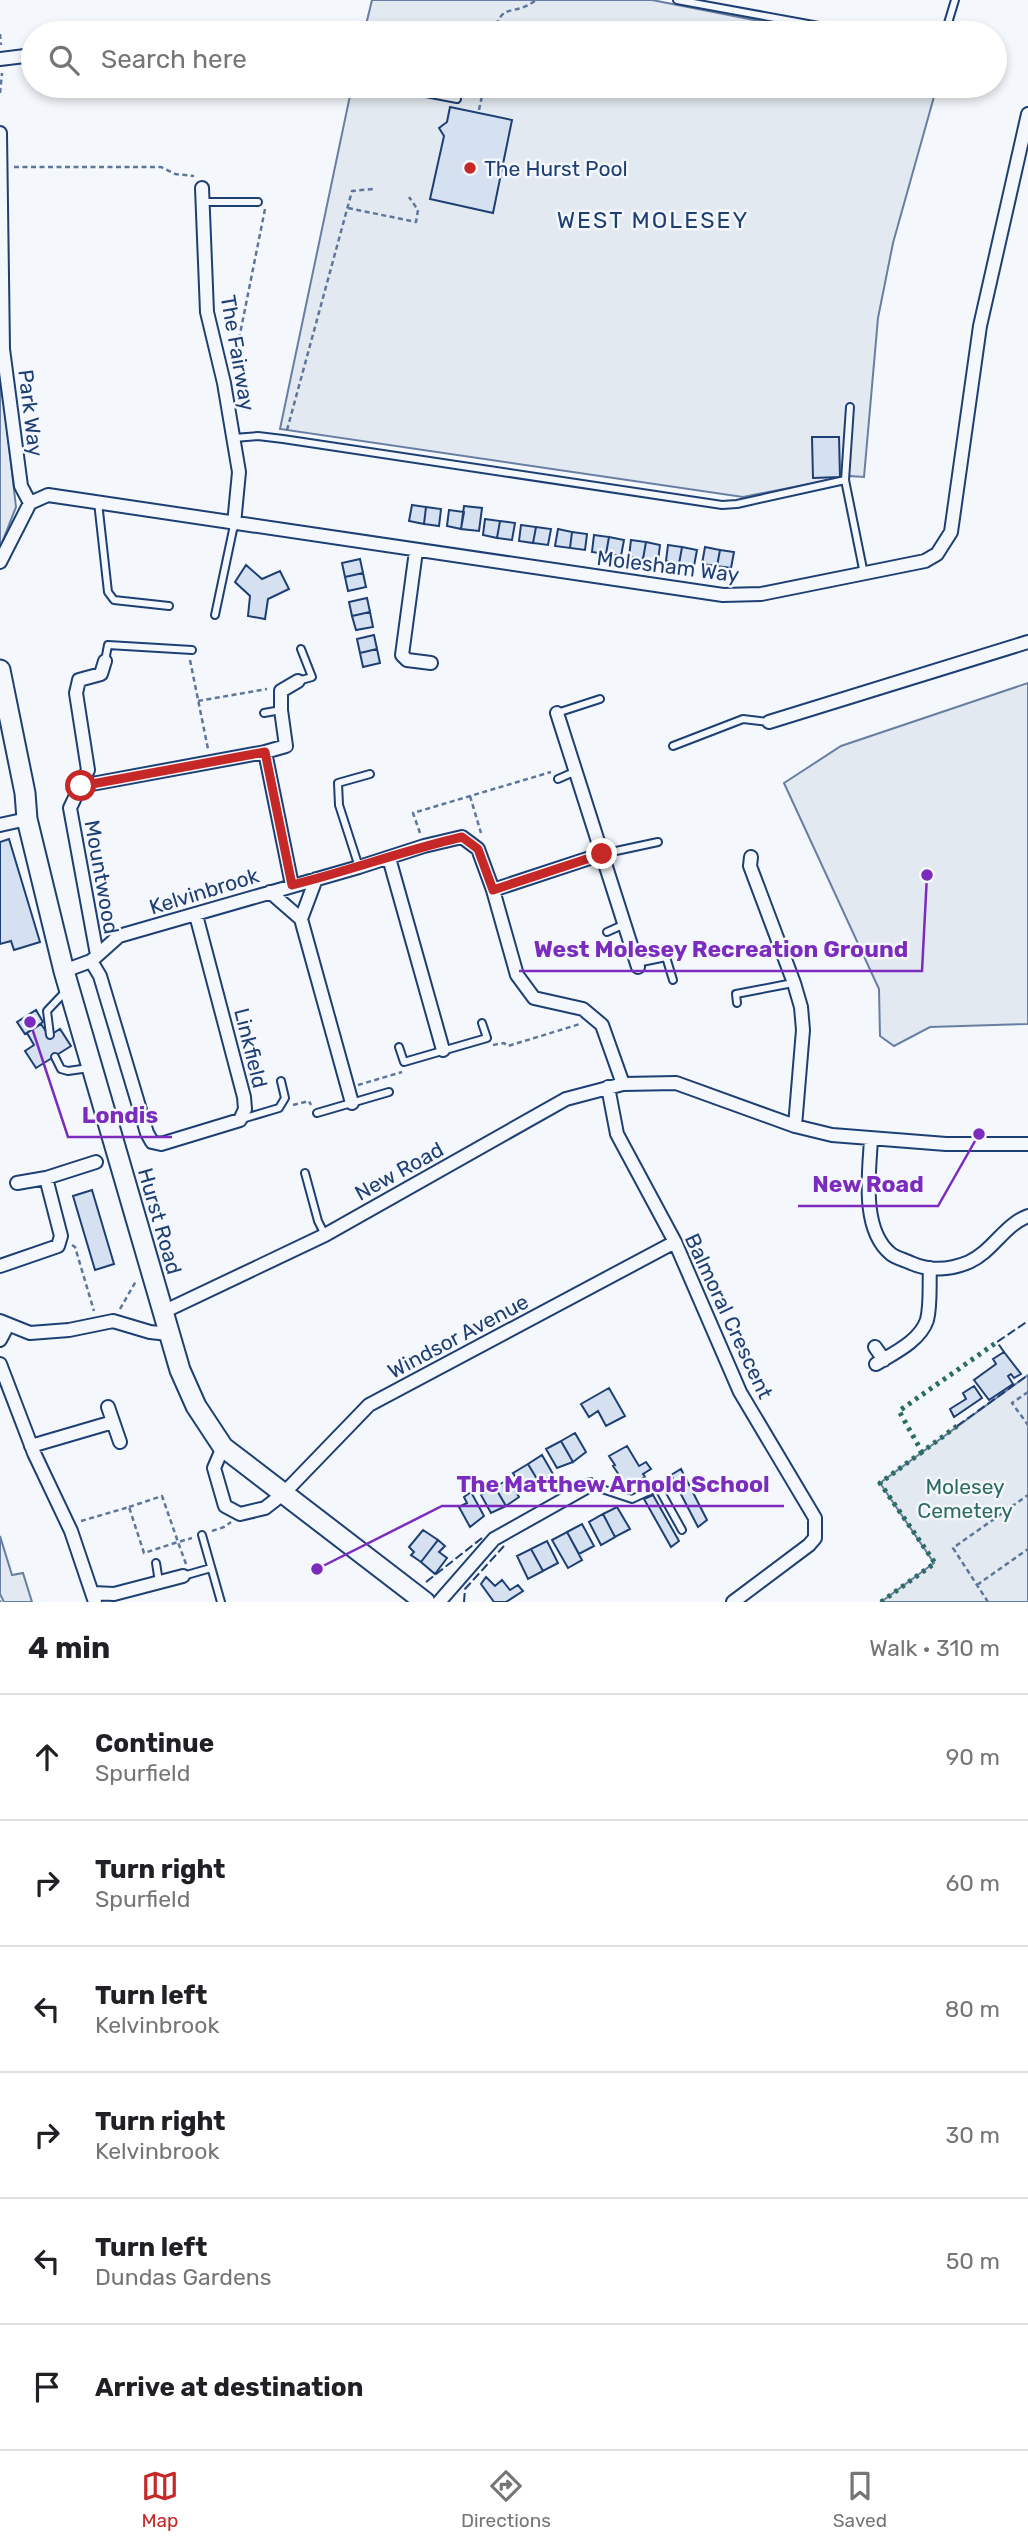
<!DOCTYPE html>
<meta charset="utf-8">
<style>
:root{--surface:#fff;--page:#f2f2f2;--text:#202124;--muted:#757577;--line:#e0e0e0;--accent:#c62828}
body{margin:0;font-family:Rubik,sans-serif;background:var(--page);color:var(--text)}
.stop{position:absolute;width:21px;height:21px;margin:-16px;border:5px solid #c62828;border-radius:50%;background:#fff}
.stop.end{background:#c62828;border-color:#fff;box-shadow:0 2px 7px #0008}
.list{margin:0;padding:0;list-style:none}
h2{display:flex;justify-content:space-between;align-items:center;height:91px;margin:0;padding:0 28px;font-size:30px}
h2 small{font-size:23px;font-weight:400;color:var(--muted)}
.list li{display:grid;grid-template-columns:46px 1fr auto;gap:21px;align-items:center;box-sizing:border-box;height:126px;padding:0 28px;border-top:2px solid var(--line)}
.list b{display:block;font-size:26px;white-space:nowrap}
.list p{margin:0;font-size:23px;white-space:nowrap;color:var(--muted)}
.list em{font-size:23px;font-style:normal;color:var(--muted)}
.icon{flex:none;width:38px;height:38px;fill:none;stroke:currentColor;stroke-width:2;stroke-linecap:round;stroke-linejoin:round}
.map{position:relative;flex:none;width:1028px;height:1602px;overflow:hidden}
.search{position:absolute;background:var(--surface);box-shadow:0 4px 10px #0003;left:21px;right:21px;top:21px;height:77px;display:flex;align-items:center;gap:18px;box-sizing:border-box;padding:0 24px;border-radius:38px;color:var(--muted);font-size:26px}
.sheet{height:847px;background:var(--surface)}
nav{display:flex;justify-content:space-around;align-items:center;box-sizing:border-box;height:98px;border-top:2px solid var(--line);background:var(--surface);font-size:19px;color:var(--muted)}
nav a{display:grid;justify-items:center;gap:4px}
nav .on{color:var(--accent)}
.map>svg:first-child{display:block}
.green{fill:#e3e9f0;stroke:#687fa3;stroke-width:2}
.building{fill:#d5e0f0;stroke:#1d3f73;stroke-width:2}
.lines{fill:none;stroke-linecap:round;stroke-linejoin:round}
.service-casing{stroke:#1d3f73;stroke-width:10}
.minor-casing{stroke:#1d3f73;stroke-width:16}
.primary-casing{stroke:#1d3f73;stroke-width:23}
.path{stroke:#5e769c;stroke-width:2.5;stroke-dasharray:5 3.5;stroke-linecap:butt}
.service{stroke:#f4f7fb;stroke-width:6}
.minor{stroke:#f4f7fb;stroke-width:12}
.primary{stroke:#f4f7fb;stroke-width:19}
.hedge{stroke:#2c6c60;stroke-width:5;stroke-dasharray:3.5 5;stroke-linecap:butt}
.fence{stroke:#1d3f73;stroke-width:2;stroke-dasharray:9 3.5;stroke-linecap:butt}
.route{stroke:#c62828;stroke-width:9}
.poi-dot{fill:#c62828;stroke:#f4f7fb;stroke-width:2.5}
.labels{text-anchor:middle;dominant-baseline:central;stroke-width:5;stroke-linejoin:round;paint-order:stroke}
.poi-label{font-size:21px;fill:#1d3f73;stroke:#f4f7fb;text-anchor:start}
.street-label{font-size:21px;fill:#1d3f73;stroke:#f4f7fb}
.park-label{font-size:21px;fill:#2c6c60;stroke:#f4f7fb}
.neighbourhood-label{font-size:23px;letter-spacing:2px;fill:#1d3f73;stroke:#f4f7fb}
.leader{fill:none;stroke:#7b2cbf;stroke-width:2.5}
.callout-dot{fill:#7b2cbf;stroke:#f4f7fb;stroke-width:2.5}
.callout-label{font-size:23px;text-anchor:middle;font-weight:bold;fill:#7b2cbf;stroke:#f4f7fb;stroke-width:5;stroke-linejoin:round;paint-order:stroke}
</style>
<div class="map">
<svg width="1028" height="1602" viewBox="0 0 1028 1602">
<rect width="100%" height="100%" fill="#f4f7fb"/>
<path class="green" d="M372,0H652L821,33H364Z
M352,86H937L893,243L878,318L864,477L850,476L743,497L280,429Z
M0,367L16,507L0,548Z
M1028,683V1024L930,1027L894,1046L880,1036L879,989L784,783L841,746Z
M1028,1375V1602H881L934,1563L880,1483Z
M0,1536L12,1575L23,1573L32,1602H4L0,1594Z"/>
<path class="building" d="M450,107L512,120L493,213L430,199L444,136L439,128L447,122Z
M812,437H839L840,477L813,478Z
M412,505L426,507L424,524L409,521Z
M464,506L482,508L479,531L461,529Z
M426,507L441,509L439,526L424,524Z
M449,510L464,512L461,529L447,526Z
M485,519L500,521L497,538L483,535Z
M500,521L515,523L512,540L497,538Z
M521,525L536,527L533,543L519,541Z
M536,527L551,529L548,545L533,543Z
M558,529L572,532L570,548L555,546Z
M572,532L587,534L585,550L570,548Z
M594,535L609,537L606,554L592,552Z
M609,537L624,540L621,556L606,554Z
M631,540L646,542L643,559L629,557Z
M646,542L660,545L658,561L643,559Z
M668,545L682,547L679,564L666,561Z
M682,547L697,550L694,566L679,564Z
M705,547L720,550L717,566L702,564Z
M720,550L734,552L731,568L717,566Z
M360,559L363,573L345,577L342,563Z
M246,565L262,579L280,571L289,589L268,599L265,619L248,616L250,596L235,582Z
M363,573L366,587L348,591L345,577Z
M367,598L370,612L352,616L349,602Z
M370,612L373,627L356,630L352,616Z
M374,635L377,649L360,653L357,639Z
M377,649L380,663L363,667L360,653Z
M9,839L40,942L14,950L11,941L0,944V842Z
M36,1010L43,1022L25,1034L17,1022Z
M41,1024L49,1036L60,1029L71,1046L36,1068L25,1051L34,1045L27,1033Z
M92,1190L114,1264L95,1270L73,1196Z
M1004,1352L1021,1374L1014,1378L1011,1374L1008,1376L1013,1384L989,1400L974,1380L996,1364L993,1359Z
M974,1386L982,1398L954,1417L950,1409L966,1399L963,1393Z
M609,1388L625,1416L606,1426L598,1411L589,1417L581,1404Z
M575,1433L586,1452L573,1462L561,1441Z
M561,1441L573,1462L557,1468L546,1449Z
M627,1446L639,1466L646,1462L651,1469L643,1474L645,1477L627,1487L613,1466L615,1465L609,1456Z
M542,1455L553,1474L540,1484L528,1464Z
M528,1464L540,1484L524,1491L513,1473Z
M681,1469L707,1520L698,1527L671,1475Z
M509,1479L519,1497L506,1506L495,1487Z
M495,1487L506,1506L491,1513L481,1495Z
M471,1492L484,1516L470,1527L459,1507L467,1503L464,1497Z
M653,1495L679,1541L671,1547L644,1499Z
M617,1507L630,1529L615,1537L603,1514Z
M603,1514L615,1537L601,1545L589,1522Z
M582,1524L594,1546L579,1554L567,1532Z
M423,1530L438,1540L421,1562L411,1555L414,1552L409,1547Z
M567,1532L582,1560L568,1568L552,1540Z
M438,1540L445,1546L439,1552L447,1558L435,1574L421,1562Z
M547,1541L558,1563L543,1571L531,1549Z
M531,1549L543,1571L528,1579L517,1556Z
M486,1577L495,1586L502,1580L510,1590L518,1585L523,1591L506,1602H494L481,1584Z"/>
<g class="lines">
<defs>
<path id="service" d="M677,0L857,33
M945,33L955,0
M390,86L457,99
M203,202H258
M234,438L258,436L283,439L722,505L737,504L845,480L864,574
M845,480L850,407
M98,502L108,592L114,600L169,606
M215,615L234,525
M105,661L108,645L192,650
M298,681L312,677L301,649
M264,713L281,710
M557,713L600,699
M673,746L743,719L769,722
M558,779L574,772
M602,854L658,842
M359,867L339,805L338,783L370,774
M607,932L625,924
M637,963L666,957L673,980
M737,1003L736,994L793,983
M50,1035L47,1011L65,992
M399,1047L404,1062L487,1038L482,1023
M55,1057L61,1069L68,1071L89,1068
M317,1113L389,1092
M242,1119L279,1108L285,1098L281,1081
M305,1173L318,1221L325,1235
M590,1485L632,1499L658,1487L682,1530
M202,1535L221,1602
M156,1563L159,1582
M183,1576L211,1568"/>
<path id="minor" d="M0,59L33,55
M0,133L3,349L21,486L30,503
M202,188L207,312L224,383L239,472L234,524
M416,551L402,655L407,660L431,663
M0,562L30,503L48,495L723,595L761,594L925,561L937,554L951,532L980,326L1028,114
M557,713L638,967
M769,722L1028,642
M265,752L286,746L281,710V691L298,681
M81,786L265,752L292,885
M0,825L27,819
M751,857L750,866L794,983L801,1007L803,1030L795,1126
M389,858L443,1050
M493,890L602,854
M270,892L301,919L352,1103
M301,919L316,879
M97,955L70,808L88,770L76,693L79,680L101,674L105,661
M91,961L100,976L147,1133L152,1142L161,1144L240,1120L245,1109L244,1097L196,915
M64,971L91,961L119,936L359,867L424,846L462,837L478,849L493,890L517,975L534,998L583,1009L602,1025L623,1084
M608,1087L617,1134L675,1242L740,1392L815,1518V1538L809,1545L733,1602
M871,1140C869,1173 861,1230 891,1254C896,1258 905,1260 911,1263C929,1271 950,1270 969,1262C993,1251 1004,1225 1028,1216
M17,1183L46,1178L96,1162
M0,1266L58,1246L61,1236L46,1178
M163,1312L325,1235L566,1099L623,1084L676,1083L795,1126L832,1135L946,1144H1028
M0,1321L30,1333L69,1330L113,1321L150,1332L169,1334
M0,1340L8,1325
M875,1347L884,1360
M0,1364L34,1453L71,1531L95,1602
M876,1364C894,1353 920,1341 927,1320C931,1304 929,1284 930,1268
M108,1407L120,1442
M31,1446L113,1422
M223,1447L214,1468L225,1506L240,1514L265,1508L283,1494L369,1405L675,1242
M93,1593L114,1594L183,1576
M439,1602L494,1539L590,1485"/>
<path id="primary" d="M0,670L25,793L27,819L64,971L180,1370L196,1406L223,1447L425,1602"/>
</defs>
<use href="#service" class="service-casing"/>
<use href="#minor" class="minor-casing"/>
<use href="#primary" class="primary-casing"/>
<path class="path" d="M494,33C502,0 513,18 536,0
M0,34L1,45
M0,93L2,73
M479,110L484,86
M14,167H161L175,174L194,176
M348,208L416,222L418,210L409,197
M234,364L265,209
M287,430L352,191L373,189
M190,660L208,749
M198,701L267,689
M470,796L481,833
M420,833L413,813L551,772
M493,1045L504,1043L508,1046L580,1024
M358,1085L402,1072
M293,1105L309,1101L311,1105
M72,1245L75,1247L94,1311
M120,1309L136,1281
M1028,1392L1012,1403L1028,1425
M81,1521L129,1507L144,1553L178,1542L162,1496L129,1507
M212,1531L224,1527L231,1522
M186,1564L178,1542L192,1538
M977,1585L1028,1549
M0,1601L1,1602
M988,1602L953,1548L1028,1495"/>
<use href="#service" class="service"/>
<use href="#minor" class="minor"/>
<use href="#primary" class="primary"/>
<path class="hedge" d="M957,1426L922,1452L899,1411L997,1342
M881,1602L935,1563L880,1483L922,1452"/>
<path class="fence" d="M1004,1352L997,1342L1028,1321
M957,1426L1028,1375
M426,1582L482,1538
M464,1602L465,1589L504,1546"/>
</g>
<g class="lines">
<path class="route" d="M81,786L265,752L292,885C349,871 405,850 462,837L478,849L493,890L602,854"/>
</g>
<circle class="poi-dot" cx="470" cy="168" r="7"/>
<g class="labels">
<g class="poi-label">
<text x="484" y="168">The Hurst Pool</text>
</g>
<g class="street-label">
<text transform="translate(238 353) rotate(80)">The Fairway</text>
<text transform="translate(31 413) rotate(83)">Park Way</text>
<text transform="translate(668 566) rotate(7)">Molesham Way</text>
<text transform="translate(102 877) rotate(80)">Mountwood</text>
<text transform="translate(204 891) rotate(-17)">Kelvinbrook</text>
<text transform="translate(251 1048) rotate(76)">Linkfield</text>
<text transform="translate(399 1171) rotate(-29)">New Road</text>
<text transform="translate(160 1221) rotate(74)">Hurst Road</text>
<text transform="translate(729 1316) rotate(65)">Balmoral Crescent</text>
<text transform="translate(458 1336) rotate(-28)">Windsor Avenue</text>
</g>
<g class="park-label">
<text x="965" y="1486">Molesey<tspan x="965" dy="24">Cemetery</tspan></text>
</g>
<g class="neighbourhood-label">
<text x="653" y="220">WEST MOLESEY</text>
</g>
</g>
<path class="leader" d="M927 875L922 971H519M30 1022L68 1137H172M979 1134L938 1206H798M317 1569L442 1506H784"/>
<g class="callout-dot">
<circle cx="927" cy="875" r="7"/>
<circle cx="30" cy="1022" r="7"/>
<circle cx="979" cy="1134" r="7"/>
<circle cx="317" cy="1569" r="7"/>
</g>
<g class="callout-label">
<text x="721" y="957">West Molesey Recreation Ground</text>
<text x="120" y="1123">Londis</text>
<text x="868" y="1192">New Road</text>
<text x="613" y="1492">The Matthew Arnold School</text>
</g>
</svg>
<div class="stop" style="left:81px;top:786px"></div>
<div class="stop end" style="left:602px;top:854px"></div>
<div class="search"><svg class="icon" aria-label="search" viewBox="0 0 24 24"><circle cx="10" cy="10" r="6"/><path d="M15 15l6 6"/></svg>Search here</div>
</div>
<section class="sheet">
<h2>4 min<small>Walk · 310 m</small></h2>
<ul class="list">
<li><svg class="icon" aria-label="ahead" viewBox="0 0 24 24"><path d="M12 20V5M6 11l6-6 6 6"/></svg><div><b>Continue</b><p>Spurfield</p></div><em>90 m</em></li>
<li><svg class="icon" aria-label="right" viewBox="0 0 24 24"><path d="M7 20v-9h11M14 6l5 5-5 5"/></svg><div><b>Turn right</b><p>Spurfield</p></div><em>60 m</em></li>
<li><svg class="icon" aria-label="left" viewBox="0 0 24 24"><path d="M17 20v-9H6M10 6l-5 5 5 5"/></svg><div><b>Turn left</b><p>Kelvinbrook</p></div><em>80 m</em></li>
<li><svg class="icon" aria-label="right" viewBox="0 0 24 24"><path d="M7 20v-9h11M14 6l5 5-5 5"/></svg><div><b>Turn right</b><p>Kelvinbrook</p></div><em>30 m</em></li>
<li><svg class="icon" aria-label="left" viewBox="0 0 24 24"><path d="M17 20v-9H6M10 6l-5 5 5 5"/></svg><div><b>Turn left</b><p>Dundas Gardens</p></div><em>50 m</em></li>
<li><svg class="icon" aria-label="arrive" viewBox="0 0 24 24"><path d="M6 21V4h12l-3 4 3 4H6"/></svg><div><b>Arrive at destination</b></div></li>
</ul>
</section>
<nav>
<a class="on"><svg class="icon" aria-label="map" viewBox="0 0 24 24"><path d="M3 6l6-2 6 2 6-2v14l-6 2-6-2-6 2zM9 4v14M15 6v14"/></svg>Map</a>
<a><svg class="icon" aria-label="directions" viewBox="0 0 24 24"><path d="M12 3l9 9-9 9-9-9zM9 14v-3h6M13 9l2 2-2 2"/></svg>Directions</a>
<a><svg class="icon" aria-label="saved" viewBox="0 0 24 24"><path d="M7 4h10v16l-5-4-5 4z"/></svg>Saved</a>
</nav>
